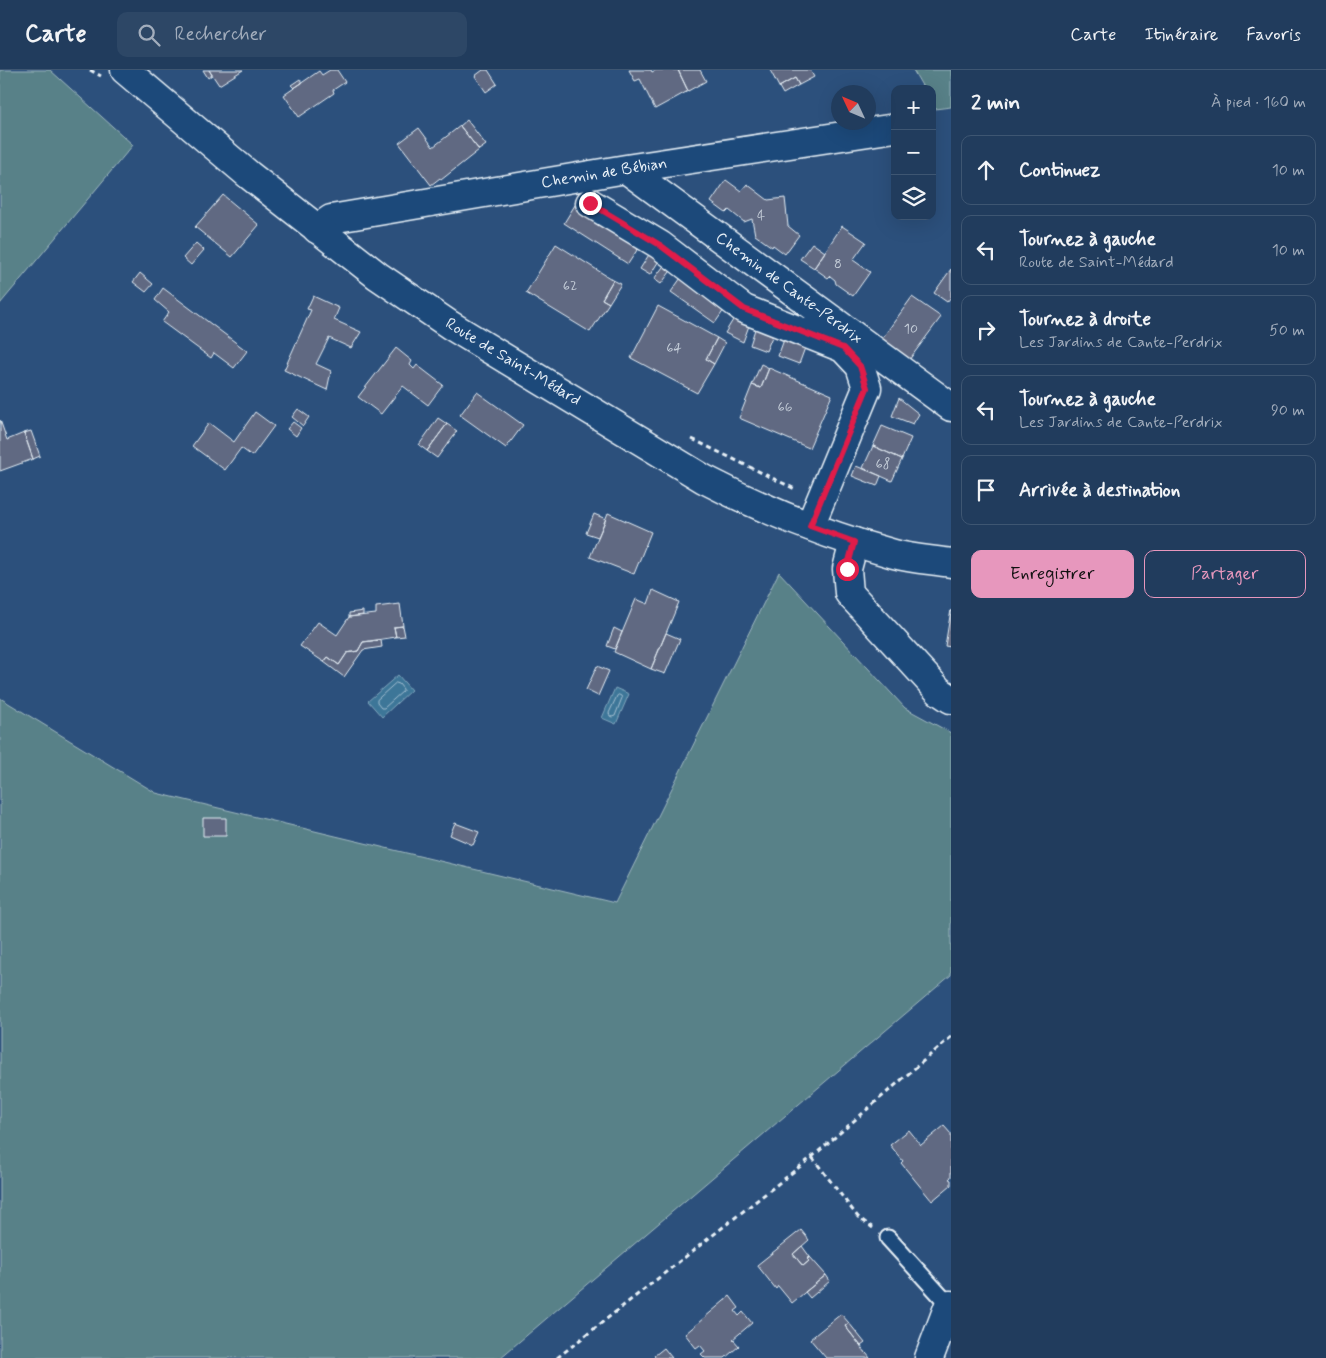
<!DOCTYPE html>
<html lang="fr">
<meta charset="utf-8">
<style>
:root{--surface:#213c5d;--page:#2d4766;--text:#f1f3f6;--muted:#a2adbc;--line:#3e5672;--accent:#e797bd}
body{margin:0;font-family:Mynerve,sans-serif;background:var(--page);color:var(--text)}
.controls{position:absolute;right:15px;top:15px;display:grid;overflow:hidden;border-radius:10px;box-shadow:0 5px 20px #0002}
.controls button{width:45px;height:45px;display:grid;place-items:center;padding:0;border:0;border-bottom:1px solid var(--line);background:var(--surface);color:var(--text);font:25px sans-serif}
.compass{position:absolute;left:831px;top:15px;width:45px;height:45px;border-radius:50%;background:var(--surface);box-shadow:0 5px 20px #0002;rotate:314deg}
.stop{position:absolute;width:15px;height:15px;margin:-11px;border:4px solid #e11d48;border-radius:50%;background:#fff}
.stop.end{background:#e11d48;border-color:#fff;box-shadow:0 1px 5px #0008}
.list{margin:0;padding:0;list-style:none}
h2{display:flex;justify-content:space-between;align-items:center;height:65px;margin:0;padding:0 20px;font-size:21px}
h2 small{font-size:16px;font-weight:400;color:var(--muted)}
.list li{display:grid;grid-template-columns:32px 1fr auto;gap:15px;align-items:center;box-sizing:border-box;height:70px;margin:0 10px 10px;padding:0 10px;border:1px solid var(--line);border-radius:10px}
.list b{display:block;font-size:19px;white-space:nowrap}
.list p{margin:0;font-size:16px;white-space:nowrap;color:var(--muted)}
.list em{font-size:16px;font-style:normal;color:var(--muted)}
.actions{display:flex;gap:10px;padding:15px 20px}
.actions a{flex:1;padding:11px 0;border:1px solid var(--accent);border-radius:10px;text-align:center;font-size:18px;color:var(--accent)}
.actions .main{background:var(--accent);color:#111}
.icon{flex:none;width:28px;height:28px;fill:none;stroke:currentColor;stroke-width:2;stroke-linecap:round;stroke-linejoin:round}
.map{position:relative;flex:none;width:951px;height:1288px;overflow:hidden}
header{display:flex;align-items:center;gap:30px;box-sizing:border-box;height:70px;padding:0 25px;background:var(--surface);border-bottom:1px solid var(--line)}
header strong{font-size:24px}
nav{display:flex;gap:28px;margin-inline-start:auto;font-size:18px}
.search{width:350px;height:45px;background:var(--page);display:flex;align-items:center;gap:12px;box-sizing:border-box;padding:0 18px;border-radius:10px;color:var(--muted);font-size:19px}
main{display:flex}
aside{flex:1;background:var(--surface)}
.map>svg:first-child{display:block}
.green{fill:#588188;stroke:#a0b9c0}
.water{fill:#3e7698;stroke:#82a7be}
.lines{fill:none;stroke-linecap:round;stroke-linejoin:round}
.shore{stroke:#a4c0d2;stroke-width:1}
.building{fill:#606982;stroke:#e8f1f8}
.service-casing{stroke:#e8f1f8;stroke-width:19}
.minor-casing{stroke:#e8f1f8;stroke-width:31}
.tertiary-casing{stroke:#e8f1f8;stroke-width:31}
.path{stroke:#e8f1f8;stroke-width:3;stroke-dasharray:5 4;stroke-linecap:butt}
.service{stroke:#1f4a7a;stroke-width:15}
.minor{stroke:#1f4a7a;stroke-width:28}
.tertiary{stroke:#1f4a7a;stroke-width:28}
.route{stroke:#e11d48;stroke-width:6}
.labels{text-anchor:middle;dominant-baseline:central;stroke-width:4;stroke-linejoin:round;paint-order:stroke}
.number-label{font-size:14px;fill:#c6cfda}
.street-label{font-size:16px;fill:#e8f1f8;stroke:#1f4a7a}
</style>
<header>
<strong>Carte</strong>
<div class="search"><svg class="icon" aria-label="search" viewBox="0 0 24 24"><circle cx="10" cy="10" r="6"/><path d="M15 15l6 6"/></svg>Rechercher</div>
<nav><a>Carte</a><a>Itinéraire</a><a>Favoris</a></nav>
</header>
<main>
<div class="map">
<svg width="951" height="1288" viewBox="0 0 951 1288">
<rect width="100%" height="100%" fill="#2c507c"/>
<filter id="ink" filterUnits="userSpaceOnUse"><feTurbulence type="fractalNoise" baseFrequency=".02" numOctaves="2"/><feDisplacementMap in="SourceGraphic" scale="10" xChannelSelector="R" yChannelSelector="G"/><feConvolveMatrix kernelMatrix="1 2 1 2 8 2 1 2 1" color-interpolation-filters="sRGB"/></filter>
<g filter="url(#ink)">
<path class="green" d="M0,0H50L133,75L0,234Z
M913,0H951V37L935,39L932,34V19H924Z
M779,502L905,638L951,663V905L500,1288H0V628L156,723L615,833Z"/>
<path class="water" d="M398,605L411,620L382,647L368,631Z
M615,618L629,624L616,654L602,648Z"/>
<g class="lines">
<path class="shore" d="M396,613L399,614L403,619V621L384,638H381L377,633V630Z
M619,625L621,626L622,628L615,646L612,647L610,646L609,643L617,626Z"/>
</g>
<path class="building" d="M203,0H209L212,5L208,8Z
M209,0H243L219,15Z
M330,0H337L345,12L333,20L334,23L299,47L284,25L319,1L322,5Z
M483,0H488L497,14L486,22L475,6Z
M629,0H651L652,2L656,0H678L688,21L655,39L640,9L635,11Z
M678,0H700L706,11L688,21Z
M770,0H810L814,7L799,15L795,8L779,17Z
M795,8L799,15L783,24L779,17Z
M300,9L302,13L294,18L291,15Z
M467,50L486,75L479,80L460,56Z
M460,56L479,80L441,110L440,108L431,115L399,73L419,58L433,77Z
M726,110L741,121L747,114L768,130L785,128L788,156L799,165L785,184L773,175L772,177L755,165L752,149L744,152L729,140L726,143L711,132Z
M223,125L259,155L232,187L195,157Z
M575,135L639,177L628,194L564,153Z
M842,156L866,172L853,190L870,202L853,226L836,214L835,210L830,206L828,208L814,198Z
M196,173L204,180L191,195L183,188Z
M812,173L825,182L814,198L800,189Z
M556,174L613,210L602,229L609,233L590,262L526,223Z
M650,183L660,189L650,205L640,199Z
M666,193L673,198L661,214L654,209Z
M951,199V227L947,232L934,223Z
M140,203L153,214L146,222L133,212Z
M683,205L726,237L715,253L671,222Z
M613,210L621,214L609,233L602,229Z
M163,218L247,281L234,298L214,283L211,288L162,252L169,242L155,230Z
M313,226L339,238L334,250L361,262L351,278L329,268L316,294L331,301L327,320L284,300L311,240L307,239Z
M912,227L941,247L909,290L881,270Z
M658,236L717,268L706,289L714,294L697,323L631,288Z
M736,245L750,253L743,272L725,263Z
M756,256L774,262L766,281L750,275Z
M785,267L806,275L799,294L778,286Z
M717,268L725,273L714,294L706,289Z
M396,278L412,291L410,295L414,299L417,295L443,315L428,335L403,316L381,344L358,327Z
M761,294L769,298L761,318L752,315Z
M769,298L832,325L809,378L739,348L752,315L761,318Z
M477,322L523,355L506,378L460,345Z
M899,328L919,344L913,354L892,346Z
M298,339L309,347L303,356L292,347Z
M255,342L274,356L252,386L241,378L225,400L192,376L209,353L234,372Z
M438,348L447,354L427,381L419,375Z
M0,350L7,370L24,363L33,389L0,401Z
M293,352L301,358L296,366L287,359Z
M447,354L457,361L437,388L427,381Z
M882,356L911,368L902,389L873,376Z
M31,361L40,386L33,389L24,363Z
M873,376L902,389L892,411L863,398Z
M856,396L881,406L877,416L852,406Z
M608,443L651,462L634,504L590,487Z
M594,444L606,449L598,467L586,463Z
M653,520L679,532L651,599L614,582L636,529L648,534Z
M400,534L403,556L394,557L396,567L363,572L358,581L347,583L339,595L328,587L324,592L300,576L318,552L337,565L349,547L376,544V537Z
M951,540V577L945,576Z
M363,541V545L349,547V543Z
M403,556L405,566L396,567L394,557Z
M614,558L622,562L615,579L607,576Z
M666,563L680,569L665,604L651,599Z
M381,570L382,577L363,580L344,607L324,592L328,587L339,595L347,583L358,581L363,572Z
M597,596L609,601L598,626L586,620Z
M203,748H226V766H203Z
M455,753L479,762L473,775L450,765Z
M944,1056L951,1064V1107L949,1109L951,1110V1115L932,1131L901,1093L903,1091L890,1075L909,1060L921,1075Z
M801,1160L809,1170L793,1184L803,1196L809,1191L807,1189L810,1187L826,1205L792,1233L778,1216L776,1219L757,1195Z
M802,1176L810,1187L807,1189L809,1191L803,1196L793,1184Z
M826,1205L830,1211L810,1228L805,1222Z
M730,1226L739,1238L735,1241L739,1246L743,1242L752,1253L733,1269L739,1276L725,1288H705L701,1284L705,1281L700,1275L696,1278L685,1264Z
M841,1244L849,1253L845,1256L870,1288H826L810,1269Z
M849,1253L865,1273L861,1276L845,1256Z
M664,1278L672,1288H656L654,1286Z"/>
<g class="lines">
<defs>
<path id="service" d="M888,1168L949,1235"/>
<path id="minor" d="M626,99L951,337
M590,133L660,175L744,239L843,278L860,296L867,318L810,456
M317,159L331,149L626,99L895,58
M854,472L847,499L849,523L939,621L951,629
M929,1288L949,1235H951"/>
<path id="tertiary" d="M125,0L249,105L378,206L450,255L704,409C764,440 828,466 894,484C912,489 932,490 951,493"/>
</defs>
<use href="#service" class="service-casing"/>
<use href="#minor" class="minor-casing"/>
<use href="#tertiary" class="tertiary-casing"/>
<path class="path" d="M90,0L101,6
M692,369L797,420
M812,1087L858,1147L873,1158
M557,1288L812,1087L951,967"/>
<use href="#service" class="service"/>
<use href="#minor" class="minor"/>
<use href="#tertiary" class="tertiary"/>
</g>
</g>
<g class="lines" filter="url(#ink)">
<path class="route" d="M590,133L660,175L744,239L843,278L860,296L867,318L810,456L854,472L847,499"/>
</g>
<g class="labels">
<g class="number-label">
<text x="761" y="146">4</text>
<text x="838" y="194">8</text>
<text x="570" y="216">62</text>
<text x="911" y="259">10</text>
<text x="674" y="278">64</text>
<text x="785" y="337">66</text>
<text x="883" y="394">68</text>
</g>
<g class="street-label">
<text transform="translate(604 103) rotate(-9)">Chemin de Bébian</text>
<text transform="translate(789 218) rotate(36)">Chemin de Cante-Perdrix</text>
<text transform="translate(513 292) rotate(31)">Route de Saint-Médard</text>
</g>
</g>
</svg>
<div class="controls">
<button>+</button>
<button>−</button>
<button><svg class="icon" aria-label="layers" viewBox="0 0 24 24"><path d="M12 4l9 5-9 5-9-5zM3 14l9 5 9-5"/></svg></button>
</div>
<svg class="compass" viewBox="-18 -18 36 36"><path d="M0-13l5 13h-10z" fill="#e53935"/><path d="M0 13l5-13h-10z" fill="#a2adbc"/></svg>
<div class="stop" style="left:847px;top:499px"></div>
<div class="stop end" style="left:590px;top:133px"></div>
</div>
<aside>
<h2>2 min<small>À pied · 160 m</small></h2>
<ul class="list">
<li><svg class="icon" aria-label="ahead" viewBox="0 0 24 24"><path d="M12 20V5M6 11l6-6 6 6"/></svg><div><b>Continuez</b></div><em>10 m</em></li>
<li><svg class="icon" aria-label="left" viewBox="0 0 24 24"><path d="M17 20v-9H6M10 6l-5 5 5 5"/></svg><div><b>Tournez à gauche</b><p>Route de Saint-Médard</p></div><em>10 m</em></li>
<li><svg class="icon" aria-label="right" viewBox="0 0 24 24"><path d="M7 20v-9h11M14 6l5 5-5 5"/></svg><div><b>Tournez à droite</b><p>Les Jardins de Cante-Perdrix</p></div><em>50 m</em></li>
<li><svg class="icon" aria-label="left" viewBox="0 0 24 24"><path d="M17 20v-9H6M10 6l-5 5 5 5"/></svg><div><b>Tournez à gauche</b><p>Les Jardins de Cante-Perdrix</p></div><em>90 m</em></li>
<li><svg class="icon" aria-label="arrive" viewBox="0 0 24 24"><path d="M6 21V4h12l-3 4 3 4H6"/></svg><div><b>Arrivée à destination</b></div></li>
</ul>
<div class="actions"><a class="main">Enregistrer</a><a>Partager</a></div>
</aside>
</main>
